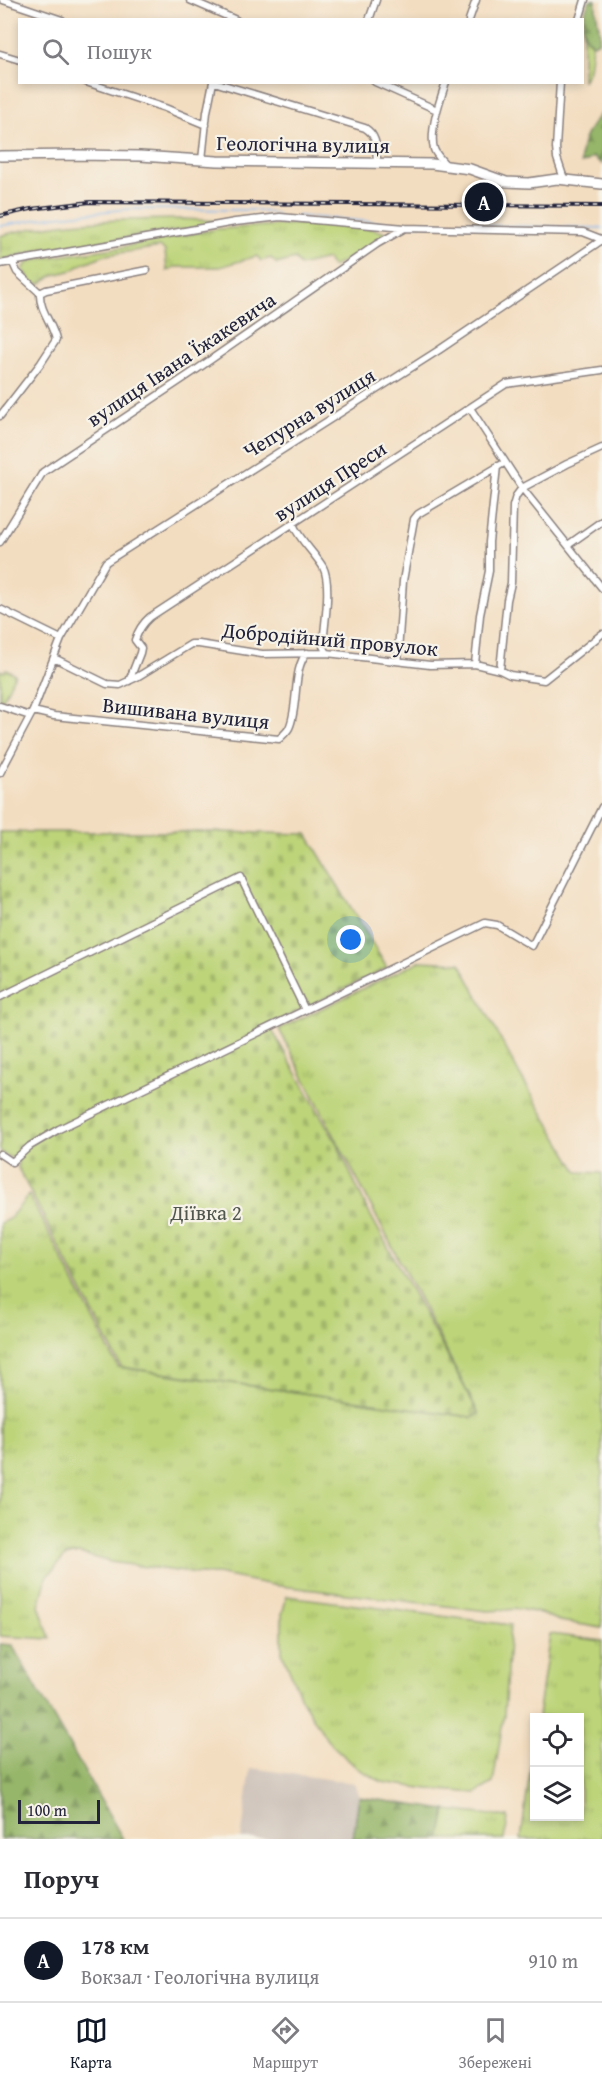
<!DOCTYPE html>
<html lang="uk">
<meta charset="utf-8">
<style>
:root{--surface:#fff;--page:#f2f2f3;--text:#2b2b33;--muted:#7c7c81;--line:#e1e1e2;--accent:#111827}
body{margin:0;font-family:"Gentium Book Plus",serif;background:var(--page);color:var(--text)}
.controls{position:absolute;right:18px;bottom:18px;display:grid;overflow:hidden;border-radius:0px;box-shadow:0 3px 9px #0003}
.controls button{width:54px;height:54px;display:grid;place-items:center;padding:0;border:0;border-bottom:2px solid var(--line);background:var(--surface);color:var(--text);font:30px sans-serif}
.scale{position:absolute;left:18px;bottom:15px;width:82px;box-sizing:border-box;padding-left:6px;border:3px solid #22223b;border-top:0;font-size:16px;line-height:21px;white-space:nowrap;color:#22223b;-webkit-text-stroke:4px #f7f3e8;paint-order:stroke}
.you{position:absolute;left:351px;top:940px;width:21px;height:21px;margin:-15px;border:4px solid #fff;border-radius:50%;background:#1a73e8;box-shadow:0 0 0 9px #1a73e833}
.badge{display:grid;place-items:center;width:39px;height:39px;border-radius:50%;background:var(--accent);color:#fff;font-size:20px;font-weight:700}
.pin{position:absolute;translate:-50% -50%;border:3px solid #fff;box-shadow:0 2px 6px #0006}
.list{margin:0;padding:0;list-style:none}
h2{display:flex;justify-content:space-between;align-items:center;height:78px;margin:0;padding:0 24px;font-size:26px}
h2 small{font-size:20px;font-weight:400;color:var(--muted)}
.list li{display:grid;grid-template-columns:39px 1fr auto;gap:18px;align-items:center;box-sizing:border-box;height:84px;padding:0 24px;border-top:2px solid var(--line)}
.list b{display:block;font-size:22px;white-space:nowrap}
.list p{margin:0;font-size:20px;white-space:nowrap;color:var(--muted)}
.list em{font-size:20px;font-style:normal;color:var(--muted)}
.icon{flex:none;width:33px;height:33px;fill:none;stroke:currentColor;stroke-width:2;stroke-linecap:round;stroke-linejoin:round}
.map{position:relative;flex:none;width:602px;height:1839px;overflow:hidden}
.search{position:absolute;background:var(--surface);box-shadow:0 3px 9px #0003;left:18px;right:18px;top:18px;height:66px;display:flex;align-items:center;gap:15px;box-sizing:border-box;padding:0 21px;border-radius:0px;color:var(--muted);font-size:22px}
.sheet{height:162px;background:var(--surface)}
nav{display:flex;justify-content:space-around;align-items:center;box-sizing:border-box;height:84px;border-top:2px solid var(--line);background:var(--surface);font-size:16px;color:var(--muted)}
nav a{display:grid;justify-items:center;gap:3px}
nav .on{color:var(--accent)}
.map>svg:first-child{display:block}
.industrial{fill:#cec2b9}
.grass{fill:url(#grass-tufts);stroke:#707b5a;stroke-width:1.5}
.forest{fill:url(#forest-firs);stroke:#5c6c52;stroke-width:1.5}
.cemetery{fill:url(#cemetery-stones);stroke:#707b5a;stroke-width:1.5}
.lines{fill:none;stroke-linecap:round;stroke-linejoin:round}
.stream{stroke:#81b5ef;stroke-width:1.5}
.street-casing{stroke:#8a807e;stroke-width:9}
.secondary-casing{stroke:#8a807e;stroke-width:12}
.street{stroke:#fff;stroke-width:6}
.secondary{stroke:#fff;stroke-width:9}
.rail-casing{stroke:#22223b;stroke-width:4}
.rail{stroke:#f7f3e8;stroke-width:1.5;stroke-dasharray:4.5;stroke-linecap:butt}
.labels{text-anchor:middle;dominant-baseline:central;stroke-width:4.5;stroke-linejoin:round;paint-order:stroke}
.street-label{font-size:21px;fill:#22223b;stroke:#f7f3e8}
.park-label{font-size:21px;fill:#50574e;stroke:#f7f3e8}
</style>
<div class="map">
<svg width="602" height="1839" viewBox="0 0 602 1839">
<defs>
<pattern id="grass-tufts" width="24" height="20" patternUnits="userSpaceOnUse" patternTransform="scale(1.5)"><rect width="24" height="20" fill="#bdd479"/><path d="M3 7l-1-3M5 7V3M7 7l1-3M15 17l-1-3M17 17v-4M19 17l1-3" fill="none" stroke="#a2b66a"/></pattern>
<pattern id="forest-firs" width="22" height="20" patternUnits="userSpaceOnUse" patternTransform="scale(1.5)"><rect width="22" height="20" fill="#96b669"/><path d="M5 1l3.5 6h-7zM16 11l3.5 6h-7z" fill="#7a9458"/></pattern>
<pattern id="cemetery-stones" width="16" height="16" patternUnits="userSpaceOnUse" patternTransform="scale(1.5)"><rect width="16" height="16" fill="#bdd479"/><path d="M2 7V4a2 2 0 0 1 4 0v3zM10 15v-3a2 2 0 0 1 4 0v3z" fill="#a2b66a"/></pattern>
</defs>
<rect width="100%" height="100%" fill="#f7f3e8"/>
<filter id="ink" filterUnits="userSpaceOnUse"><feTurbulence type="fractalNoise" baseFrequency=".0167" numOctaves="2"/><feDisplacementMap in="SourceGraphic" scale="12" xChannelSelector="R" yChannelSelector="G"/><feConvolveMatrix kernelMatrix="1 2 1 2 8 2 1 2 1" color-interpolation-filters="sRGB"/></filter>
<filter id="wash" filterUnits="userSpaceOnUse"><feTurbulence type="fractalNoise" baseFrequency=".008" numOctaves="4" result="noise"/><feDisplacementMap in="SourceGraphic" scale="24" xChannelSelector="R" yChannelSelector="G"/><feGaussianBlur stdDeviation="1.35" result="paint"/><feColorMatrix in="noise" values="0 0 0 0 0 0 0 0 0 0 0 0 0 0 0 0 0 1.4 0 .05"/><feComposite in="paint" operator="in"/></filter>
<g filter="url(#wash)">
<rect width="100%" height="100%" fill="#f3ddc0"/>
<path class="industrial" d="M251,1768L354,1783L359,1797L353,1839H241Z"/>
<path class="grass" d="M583,27L588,40L592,44L589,70L583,81Z
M183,219L219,221L201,227L36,251L0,260V236C57,219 124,220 183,219Z
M297,224C315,224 377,224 387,235L354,257L332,267L327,259L300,266L295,259L277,264L271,258L261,261L257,256L220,267H174L167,271L165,251L161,247L105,255L82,264L73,270L54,275L40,284L32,282L23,269L28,262L45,258L123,247L217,229Z
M6,669L15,674L0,705V670L4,672Z
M420,961L460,963L521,1077L578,1172L602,1173V1628L560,1621L540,1613L519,1609L488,1611L273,1585L217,1574H198L110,1562L79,1553L65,1556L47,1577L39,1605L50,1639L0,1636V1223L9,1219L29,1195L118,1367L471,1417L479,1414L279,1029Z
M287,1596L510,1625L504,1715L493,1783L476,1793L428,1789L382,1782L358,1769L327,1740L301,1698L282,1652V1614Z
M550,1634L602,1641V1839H521L534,1743V1816H580V1718L538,1717Z
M446,1810L508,1817L505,1839H440Z"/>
<path class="forest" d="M590,0H596C594,14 602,30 599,41L594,44C577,37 583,13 590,0Z
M602,112V164L593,157L586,162L581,163C579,142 589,128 602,112Z
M0,1644L12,1645L123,1839H0Z
M359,1797L446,1810L440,1839H353Z"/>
<path class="cemetery" d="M0,832H216L307,834L387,968L269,1025L337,1144L366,1207L479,1414L471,1417L121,1367L29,1189L18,1168V1161L3,1154L0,1150Z"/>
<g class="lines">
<path class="stream" d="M297,216L388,223L602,228
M0,226L56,216L130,209L256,210L278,214"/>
</g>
</g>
<g filter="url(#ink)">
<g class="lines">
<defs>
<path id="street" d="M3,0L62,20
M190,0L236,20
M369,20L376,0
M469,20L476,0
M579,20L585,0
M0,54L20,60
M86,82L165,108L206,125
M214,82L365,128C378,136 376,148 377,163
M375,82L437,110
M560,82L556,148L557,158L564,179
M202,160L207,112L213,82
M445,164C441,159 436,155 434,149C429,131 440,100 446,82
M0,264L235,222L280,217L405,228L583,232L601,239
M40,293L46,290L147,270
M470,408L522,488L602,588
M0,416L41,363L56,340C53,324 39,310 40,293L17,272L12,261
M293,524C300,541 314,552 323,567C332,584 324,626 323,646L327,653
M0,542L43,472L193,372L377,244L405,228
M568,545L602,521
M0,609L61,639
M54,658L107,684L120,685L137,677L191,644H199L262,654L327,653L430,665L475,664L500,670L510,675L544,680L602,634
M399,661L398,652L403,581L414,519L418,514L504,463
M475,664L480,615L489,571V542L497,466
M500,670L507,600L511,583L513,506L516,496L522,488L567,464L602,448
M129,681L140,653L141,648L135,640C138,631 142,624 150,617L506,384L602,370
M0,706L30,716
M33,711L54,716L279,739C282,736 287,732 289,728C299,708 292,668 307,653
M0,773L33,711L61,639L106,562L439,350L602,240
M0,997L241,878L305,1010
M0,1154L12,1162L30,1146L59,1129L485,923L497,925L532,946L602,807"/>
<path id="secondary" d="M0,156L79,155L140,156L217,161L432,164L470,169L506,182L529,183L557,179L602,184"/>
</defs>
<use href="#street" class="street-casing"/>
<use href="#secondary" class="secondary-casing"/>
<use href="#street" class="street"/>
<use href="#secondary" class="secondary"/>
<defs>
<path id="rail" d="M0,216L31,209L90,202L602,206"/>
</defs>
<use href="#rail" class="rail-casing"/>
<use href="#rail" class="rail"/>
</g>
</g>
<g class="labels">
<g class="street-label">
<text transform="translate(303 144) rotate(1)">Геологічна вулиця</text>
<text transform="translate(181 359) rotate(-34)">вулиця Івана Їжакевича</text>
<text transform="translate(309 413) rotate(-32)">Чепурна вулиця</text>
<text transform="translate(330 481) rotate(-33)">вулиця Преси</text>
<text transform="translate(330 639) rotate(5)">Добродійний провулок</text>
<text transform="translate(186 713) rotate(6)">Вишивана вулиця</text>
</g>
<g class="park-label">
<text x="206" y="1212">Діївка 2</text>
</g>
</g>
</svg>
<div class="controls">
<button><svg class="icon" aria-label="locate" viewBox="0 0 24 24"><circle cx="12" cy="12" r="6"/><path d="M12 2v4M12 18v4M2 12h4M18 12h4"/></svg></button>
<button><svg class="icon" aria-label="layers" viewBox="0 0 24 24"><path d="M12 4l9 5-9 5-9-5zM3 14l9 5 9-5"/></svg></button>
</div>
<div class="scale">100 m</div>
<div class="you"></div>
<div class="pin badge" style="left:484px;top:202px">A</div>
<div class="search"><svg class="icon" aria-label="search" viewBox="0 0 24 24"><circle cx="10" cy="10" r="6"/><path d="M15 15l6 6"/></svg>Пошук</div>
</div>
<section class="sheet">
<h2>Поруч<small></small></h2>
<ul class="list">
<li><span class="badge">A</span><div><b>178 км</b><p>Вокзал · Геологічна вулиця</p></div><em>910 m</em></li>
</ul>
</section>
<nav>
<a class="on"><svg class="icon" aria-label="map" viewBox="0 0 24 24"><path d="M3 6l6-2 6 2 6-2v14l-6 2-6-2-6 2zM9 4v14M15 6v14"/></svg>Карта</a>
<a><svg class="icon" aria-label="directions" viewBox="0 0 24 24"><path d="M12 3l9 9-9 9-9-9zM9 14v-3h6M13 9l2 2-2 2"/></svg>Маршрут</a>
<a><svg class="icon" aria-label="saved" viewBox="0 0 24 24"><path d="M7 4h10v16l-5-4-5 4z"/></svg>Збережені</a>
</nav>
